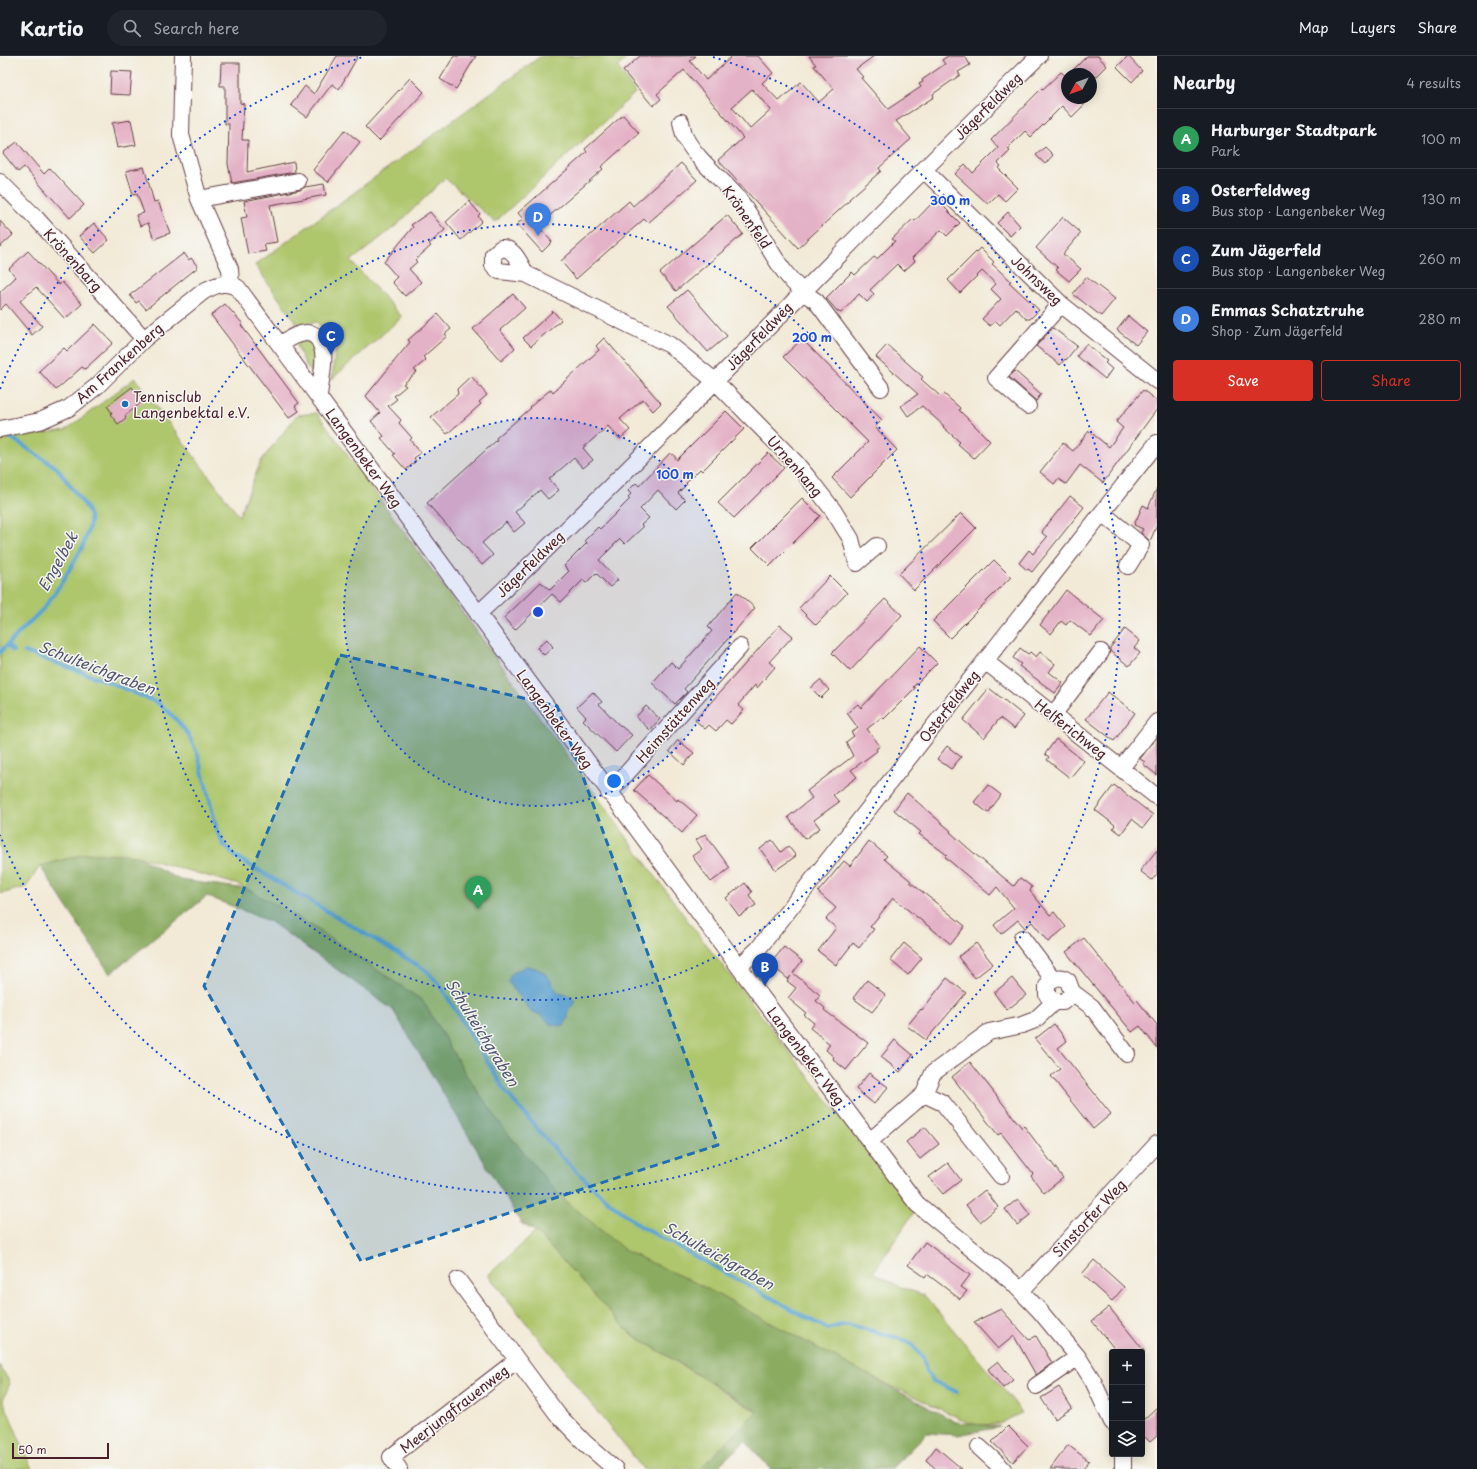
<!DOCTYPE html>
<meta charset="utf-8">
<style>
:root{--surface:#171b24;--page:#20242c;--text:#f1f3f6;--muted:#9ea1a6;--line:#363941;--accent:#d93025}
body{margin:0;font-family:"Playpen Sans",sans-serif;background:var(--page);color:var(--text)}
.controls{position:absolute;right:12px;bottom:12px;display:grid;overflow:hidden;border-radius:4px;box-shadow:0 2px 10px #0003}
.controls button{width:36px;height:36px;display:grid;place-items:center;padding:0;border:0;border-bottom:1px solid var(--line);background:var(--surface);color:var(--text);font:20px sans-serif}
.compass{position:absolute;left:1061px;top:12px;width:36px;height:36px;border-radius:50%;background:var(--surface);box-shadow:0 2px 10px #0003;rotate:229deg}
.scale{position:absolute;left:12px;bottom:10px;width:97px;box-sizing:border-box;padding-left:4px;border:2px solid #4a1f2b;border-top:0;font-size:11px;line-height:14px;white-space:nowrap;color:#4a1f2b;-webkit-text-stroke:3px #f6f6f2;paint-order:stroke}
.you{position:absolute;left:614px;top:725px;width:14px;height:14px;margin:-10px;border:3px solid #fff;border-radius:50%;background:#1a73e8;box-shadow:0 0 0 6px #1a73e833}
.badge{display:grid;place-items:center;width:26px;height:26px;border-radius:50%;background:var(--accent);color:#fff;font-size:13px;font-weight:700}
.pin{position:absolute;translate:-50% -33px;filter:drop-shadow(0 1px 2px #0008)}
.pin::after{content:'';position:absolute;top:21px;width:14px;height:12px;background:inherit;clip-path:polygon(0 0,100% 0,50% 100%)}
.list{margin:0;padding:0;list-style:none}
h2{display:flex;justify-content:space-between;align-items:center;height:52px;margin:0;padding:0 16px;font-size:17px}
h2 small{font-size:13px;font-weight:400;color:var(--muted)}
.list li{display:grid;grid-template-columns:26px 1fr auto;gap:12px;align-items:center;box-sizing:border-box;height:60px;padding:0 16px;border-top:1px solid var(--line)}
.list b{display:block;font-size:15px;white-space:nowrap}
.list p{margin:0;font-size:13px;white-space:nowrap;color:var(--muted)}
.list em{font-size:13px;font-style:normal;color:var(--muted)}
.actions{display:flex;gap:8px;padding:12px 16px}
.actions a{flex:1;padding:9px 0;border:1px solid var(--accent);border-radius:4px;text-align:center;font-size:14px;color:var(--accent)}
.actions .main{background:var(--accent);color:#fff}
.icon{flex:none;width:22px;height:22px;fill:none;stroke:currentColor;stroke-width:2;stroke-linecap:round;stroke-linejoin:round}
.map{position:relative;flex:none;width:1157px;height:1413px;overflow:hidden}
header{display:flex;align-items:center;gap:24px;box-sizing:border-box;height:56px;padding:0 20px;background:var(--surface);border-bottom:1px solid var(--line)}
header strong{font-size:19px}
nav{display:flex;gap:22px;margin-inline-start:auto;font-size:14px}
.search{width:280px;height:36px;background:var(--page);display:flex;align-items:center;gap:10px;box-sizing:border-box;padding:0 14px;border-radius:22px;color:var(--muted);font-size:15px}
main{display:flex}
aside{flex:1;background:var(--surface)}
.map>svg:first-child{display:block}
.green{fill:#aec66c;stroke:#7c724c}
.forest{fill:#8aab60;stroke:#6a6546}
.water{fill:#58a4d1;stroke:#51627e}
.lines{fill:none;stroke-linecap:round;stroke-linejoin:round}
.stream{stroke:#58a4d1;stroke-width:4}
.building{fill:#e4b2c6;fill-rule:evenodd}
.minor-casing{stroke:#633d45;stroke-width:18}
.minor{stroke:#fff;stroke-width:16}
.marked{fill:#1f6fb2;fill-opacity:0.2;stroke:#1f6fb2;stroke-width:3;stroke-dasharray:8 5;stroke-linejoin:round}
.ring{fill:none;stroke:#1d4ed8;stroke-width:2;stroke-dasharray:2 4}
.poi-dot{fill:#1f6fb2;stroke:#f6f6f2;stroke-width:1.5}
.labels{text-anchor:middle;dominant-baseline:central;stroke-width:3;stroke-linejoin:round;paint-order:stroke}
.street-label{font-size:14px;fill:#4a1f2b;stroke:#f6f6f2}
.poi-label{font-size:14px;fill:#4a1f2b;stroke:#f6f6f2;text-anchor:start}
.water-label{font-size:15px;font-style:italic;fill:#50546d;stroke:#f6f6f2}
.centre{fill:#1d4ed8;stroke:#f6f6f2;stroke-width:2}
.ring-label{font-size:12px;text-anchor:middle;font-weight:bold;fill:#1d4ed8;stroke:#f6f6f2;stroke-width:3;stroke-linejoin:round;paint-order:stroke}
</style>
<header>
<strong>Kartio</strong>
<div class="search"><svg class="icon" aria-label="search" viewBox="0 0 24 24"><circle cx="10" cy="10" r="6"/><path d="M15 15l6 6"/></svg>Search here</div>
<nav><a>Map</a><a>Layers</a><a>Share</a></nav>
</header>
<main>
<div class="map">
<svg width="1157" height="1413" viewBox="0 0 1157 1413">
<rect width="100%" height="100%" fill="#f6f6f2"/>
<filter id="ink" filterUnits="userSpaceOnUse"><feTurbulence type="fractalNoise" baseFrequency=".025" numOctaves="2"/><feDisplacementMap in="SourceGraphic" scale="8" xChannelSelector="R" yChannelSelector="G"/><feConvolveMatrix kernelMatrix="1 2 1 2 8 2 1 2 1" color-interpolation-filters="sRGB"/></filter>
<filter id="wash" filterUnits="userSpaceOnUse"><feTurbulence type="fractalNoise" baseFrequency=".012" numOctaves="4" result="noise"/><feDisplacementMap in="SourceGraphic" scale="16" xChannelSelector="R" yChannelSelector="G"/><feGaussianBlur stdDeviation="0.9" result="paint"/><feColorMatrix in="noise" values="0 0 0 0 0 0 0 0 0 0 0 0 0 0 0 0 0 1.4 0 .05"/><feComposite in="paint" operator="in"/></filter>
<g filter="url(#wash)">
<rect width="100%" height="100%" fill="#f2ead7"/>
<path class="green" d="M541,0H629L618,11L635,37L495,166L445,122L398,168L351,205L402,261L332,323L336,289L317,266L297,268L255,209Z
M300,285H312L315,293L313,315L307,312L297,290Z
M135,322L239,460L261,405L297,359L317,357L691,869L914,1156L873,1217L903,1232L924,1239L1014,1346L1021,1357L999,1368L974,1369L624,1203L511,1106L394,931L239,829L137,800L40,810L26,831L0,838V384L66,374Z
M536,1176L630,1277L757,1356L700,1413H643L488,1219Z
M0,1310L10,1327L3,1344L32,1413H0Z"/>
<path class="forest" d="M88,797L137,800L180,824L247,833L314,871L423,945L465,1017L505,1074L559,1139L626,1195L700,1229L956,1366L1000,1371L958,1379L927,1377L891,1413H771L745,1385L715,1413H700L757,1355L630,1277L536,1176L521,1167L393,954L271,866L207,840L110,918L40,810Z"/>
<path class="water" d="M526,910C546,913 547,920 558,936C565,940 572,937 575,946L568,955V962L564,969L561,970L550,968L543,960L531,955L508,926L511,918Z"/>
<g class="lines">
<path class="stream" d="M8,590L13,595
M0,596L44,552L61,528L83,490L90,468V460L86,451L57,412L4,377
M25,596L101,623L158,647L175,662L188,678L198,699L218,777L224,789L236,801L426,914L440,929L506,1036L560,1099L601,1139L640,1170L828,1273L841,1269H850L898,1282L912,1289L923,1301L926,1315L933,1325L957,1336"/>
</g>
<g id="blocks">
<path class="building" d="M337,0H358L339,33L332,28L307,61L291,49L305,30L314,38Z
M454,0H476L456,33L440,23Z
M640,0H696L690,5L706,24L732,0H758L773,17L762,27L779,45L801,26L819,46L834,33L814,10L816,9L809,0H874L856,13L863,21L861,22L888,53L921,31L919,28L923,26L922,24L945,8L942,4L948,0H965L970,9L958,16L960,19L933,38L934,41L896,65L911,83L879,112L881,115L849,143L850,144L798,192L718,104L743,82L684,14L657,38L661,43L653,50L623,15ZM752,33L771,54L750,73L732,51Z
M1087,0H1098L1107,10L1091,26V18H1069Z
M1128,0L1142,15L1132,26L1117,11Z
M221,7H240V47L244,48L242,84H248L247,116L294,106L295,116L232,127L228,108L229,68H225V30H220Z
M111,15L132,16L130,39L110,38Z
M1061,16L1067,21V42H1079L1085,48L1072,61L1062,50L1031,81L1025,75L1008,92L1010,95L998,107L1001,110L998,112L1018,132L1005,145L998,138L988,148L955,118L965,108L973,117L998,92L991,84L1042,32L1043,33Z
M410,22L424,36L379,85L365,71Z
M623,59L639,77L601,111L603,113L538,170L552,186L542,196L517,168L523,163L518,157L587,96L585,93Z
M131,64L136,89L117,92L112,67Z
M345,74L360,86L328,126L313,114Z
M17,86L44,118L50,112L84,149L70,162L24,111L18,116L3,97Z
M1045,91L1053,99L1045,108L1036,99Z
M681,107L697,124L648,167L644,163L576,223L561,205L629,145L633,150Z
M144,111L154,146L158,145L170,177L154,183L148,167L140,170L136,159L144,157L137,138L133,139L126,115Z
M324,128L326,139L270,149L277,186L264,188L266,195L248,198L241,162L247,161L244,145L300,134L305,131Z
M936,143L960,167L947,180L941,174L912,202L915,205L904,215L897,208L870,234L874,238L867,246L859,238L841,257L837,255L826,242L852,216L855,219L874,201L877,203L895,185L892,183L913,163L915,165Z
M469,145L480,158L478,160L482,165L461,184L446,166Z
M430,156L445,174L429,188L431,190L415,204L417,206L409,213L421,226L405,240L392,226L397,221L384,206L413,171L411,169Z
M1008,156L1020,170L1010,180L997,167Z
M727,159L743,178L676,235L660,217Z
M1063,161L1081,177L1063,198L1081,213L1069,225L1056,214L1058,212L1036,192Z
M0,165L13,179L0,191Z
M94,167L109,184L95,197L79,180Z
M980,192L994,206L992,208L1011,225L1009,226L1039,254L1030,263H1026L1016,252L1000,269L996,265L990,270L982,263L1001,243L991,233L996,228L982,215L960,237L948,224Z
M28,195L59,229L62,226L82,248L65,263L36,231L20,245L42,270L32,279L6,248L0,254V236L16,221L9,213Z
M184,197L189,204L191,202L198,211L146,253L139,245L136,247L130,239Z
M1086,221L1115,243L1101,260L1073,238Z
M687,234L727,280L708,296L668,250Z
M513,238L525,252L500,274L515,292L501,305L473,273Z
M225,248L243,268L241,269L299,347L295,350L299,355L289,362L211,259Z
M553,255L561,264L531,290L523,282Z
M438,258L451,273L445,278L447,280L423,301L426,304L414,314L417,316L403,328L406,330L394,340L397,343L388,350L401,364L399,367L412,382L410,384L421,397L414,402L416,405L406,414L393,399L395,398L381,382L384,380L371,365L380,357L366,340L410,286L408,284Z
M1128,260L1147,276L1136,289L1117,274Z
M95,268L113,287L85,313L82,311L56,334L39,315L64,292L67,295Z
M1053,272L1077,290L1066,304L1065,303L1060,309L1036,290Z
M604,282L661,347L653,355L643,343L620,363L630,374L620,383L608,370L583,392L593,404L583,412L574,402L549,423L559,434L548,443L540,434L515,456L525,467L514,476L506,466L482,487L493,499L482,509L427,447L497,384L496,382L531,352L530,351L551,333L553,336L599,294L596,290Z
M802,283L882,364L875,371L897,394L850,441L832,422L868,386L783,301Z
M1086,288L1107,305L1105,307L1112,313L1105,323L1077,300Z
M887,289L923,321L921,323L940,340L943,337L960,352L959,354L990,385L974,402L958,388L960,386L943,371L944,370L922,350L908,360L901,350L918,338L876,301Z
M1015,315L1041,338L1036,345L1009,321Z
M471,320L487,339L479,346L481,348L447,378L431,361L458,338L457,333Z
M132,331L143,345L125,360L126,362L118,368L110,358L112,357L107,350Z
M1143,334L1157,345V353L1103,427L1080,409L1066,428L1058,423L1054,428L1040,416L1063,387L1073,395L1089,375L1109,391L1123,372L1116,366Z
M726,355L744,373L702,415L700,413L686,427L687,428L678,437L685,444L676,453L658,434L640,453L649,462L641,469L643,471L625,488L620,483L599,504L618,524L610,531L596,517L586,527L583,524L561,546L552,538L515,574L504,562L541,526L550,534L569,515L564,510L587,487L585,484L598,471L600,473L630,443L628,441L631,438L628,435L636,427L639,430L670,397L672,399L673,398L677,404Z
M768,397L784,412L734,462L718,447Z
M1157,432V469L1150,485L1141,477L1143,473L1134,469L1143,449L1148,452Z
M1070,440L1084,451L1032,516L1028,513L1027,514L1019,507L1029,494L1033,498L1047,481L1042,477L1043,474Z
M802,442L820,460L770,510L752,492Z
M961,457L976,472L914,534L899,518Z
M994,504L1011,521L950,582L933,565Z
M830,520L847,537L816,569L799,552Z
M1066,534L1104,564L1091,580L1070,564L1066,569L1061,565L1051,578L1040,569Z
M737,536L755,552L684,633L687,636L675,648L652,627L671,606L678,613L712,575L708,571Z
M885,543L902,559L850,615L832,597Z
M780,569L793,580L769,606L775,611L757,632L755,629L738,649L744,654L731,668L726,664L716,675L709,669L705,673L695,664Z
M1125,573L1140,585L1134,592L1140,597L1129,610L1110,595V592Z
M547,583L553,591L544,599L537,592Z
M920,590L937,607L913,631L915,632L884,663L882,661L867,673L880,690L876,693L877,695L851,714L857,721L833,739L839,746L814,764L820,772L805,783L788,761L812,742L807,735L853,700L846,686L854,680L851,677L858,672L847,657L858,648L861,652Z
M1020,592L1028,598L1030,596L1036,601L1040,596L1055,608L1049,616L1063,627L1055,637L1019,610L1021,608L1013,602Z
M820,624L829,634L821,642L811,632Z
M989,632L1024,660L1014,673L1000,662L984,682L963,664Z
M593,636L602,646L599,648L617,667L632,679L616,696L583,664L586,661L577,651Z
M1108,636L1135,657L1114,685L1086,663Z
M646,650L660,663L650,674L636,661Z
M1157,681V719L1143,708L1145,706L1140,703Z
M1056,683L1084,705L1070,722L1047,704L1049,701L1045,698Z
M678,684L694,697L684,709L669,695Z
M947,690L961,701L951,713L937,703Z
M648,719L677,745L678,743L697,759L682,777L634,734Z
M988,729L1001,739L988,757L974,746Z
M1114,729L1153,759L1143,772L1132,763L1121,778L1113,772L1115,769L1095,754Z
M907,737L951,775L950,776L976,799L1014,830L1020,822L1032,831L1030,835L1050,859L1054,856L1066,871L1048,886L1032,866L1025,872L1018,864L1001,878L994,869L1014,852L997,831L990,839L945,801L947,799L919,778L921,776L894,754Z
M705,778L730,812L711,826L692,800L702,793L696,784Z
M772,784L781,796L788,790L796,800L776,814L760,793Z
M869,785L887,800L884,803L911,825L910,826L965,870L951,888L893,842L870,871L874,873L859,892L853,887L836,909L818,895L836,872L826,863L836,852L818,836L844,805L850,810Z
M1157,794V818L1152,824L1140,815Z
M745,827L752,836L749,839L756,849L739,860L726,842Z
M1084,882L1135,946L1137,944L1157,969V992L1140,970L1132,976L1066,896Z
M904,887L922,902L908,919L890,904Z
M976,887L993,908L975,922L958,901Z
M784,891L802,905L793,917L820,939L816,945L825,952L824,954L868,987L846,1014L833,1003L834,1001L826,994L830,988L810,972L814,967L804,959L806,957L788,942L796,932L787,925L791,920L788,923L770,908Z
M947,922L966,937L926,984L907,970L921,953L922,954Z
M1012,922L1026,939L1007,954L994,937Z
M867,924L886,939L872,956L853,942Z
M1054,968L1067,985L1058,992L1111,1058L1093,1073L1051,1020L1060,1013L1035,983Z
M895,984L913,999L900,1016L881,1001Z
M970,1006L1022,1072L1024,1070L1063,1122L1044,1137L1031,1120L1033,1118L1001,1077L998,1079L952,1021Z
M869,1017L888,1031L874,1048L856,1033Z
M925,1071L939,1088L920,1103L906,1086Z
M948,1107L961,1124L943,1138L929,1121Z
M985,1134L998,1151L980,1166L966,1149Z
M1018,1143L1030,1159L1017,1169L1005,1153Z
M925,1186L970,1219L961,1231L967,1235L960,1243L927,1218L925,1221L908,1209Z
M1094,1204L1124,1231L1112,1245L1082,1218Z
M1109,1251L1145,1296H1117L1092,1265Z
M1001,1253L1029,1284L1036,1280L1052,1307L1036,1319L1014,1280L998,1293L974,1266Z
M998,1305L1013,1324L1003,1332L988,1313Z
M1059,1331L1072,1352L1055,1363L1041,1342Z
M1157,1351V1380L1150,1386L1142,1378V1365Z
M1008,1370L1028,1390L1013,1406L992,1386Z
M1068,1389L1089,1405L1083,1413H1050Z
M936,1391L962,1413H936L926,1404Z"/>
</g>
</g>
<g filter="url(#ink)">
<use href="#blocks" fill-opacity="0" stroke="#633d45" stroke-width="1"/>
<g class="lines">
<defs>
<path id="minor" d="M183,0L181,79L199,143L230,213L231,228
M681,66C682,70 683,76 685,81C695,102 722,123 737,141C765,176 776,221 816,245L881,332
M924,114L1061,248L1157,325
M0,126L36,162L144,283
M199,143L298,125
M526,218C520,208 514,191 501,192L493,199V209L499,215L526,218L670,289L715,325L795,406L809,423L833,454L851,483L857,507L877,490
M281,288C297,277 318,267 323,296C325,307 320,328 319,340
M1028,350L996,322L1061,248
M0,373L40,365L69,352L97,330L144,283L204,235C216,229 226,224 238,232L739,911L917,1148L1012,1226L1039,1254L1078,1301L1093,1325L1112,1366
M1102,457L1141,489L1128,510
M478,558C671,378 849,183 1039,0
M985,605L1157,741
M1053,659L1101,596
M1121,712L1157,666
M609,737L740,591
M1022,882L1053,923
M739,911L758,893L1157,387
M1072,936L1070,940L1063,946H1054L1047,939V930C1052,921 1060,919 1068,925L1072,936L1092,951L1127,998
M924,1038L943,1047L1001,1120
M870,1085L924,1038L933,1017L989,976L1022,969L1035,964L1054,946
M458,1224L558,1359L585,1387L615,1413
M1021,1235L1157,1088
M1036,1330L1078,1301
M979,1391L1003,1413
M399,1413L391,1401L517,1304
M1123,1413V1398"/>
</defs>
<use href="#minor" class="minor-casing"/>
<use href="#minor" class="minor"/>
</g>
</g>
<path class="marked" d="M340,599L557,650L718,1089L361,1205L204,930Z"/>
<circle cx="538" cy="556" r="194" fill="#1d4ed8" fill-opacity=".12"/>
<g class="ring">
<circle cx="538" cy="556" r="194"/>
<circle cx="538" cy="556" r="388"/>
<path d="M0 333A582 582 0 0 1 363 1M713 1A582 582 0 1 1 0 779"/>
</g>
<circle class="poi-dot" cx="125" cy="348" r="4"/>
<g class="labels">
<g class="street-label">
<text transform="translate(988 50) rotate(-45)">Jägerfeldweg</text>
<text transform="translate(747 161) rotate(55)">Krönenfeld</text>
<text transform="translate(73 204) rotate(48)">Krönenbarg</text>
<text transform="translate(1037 224) rotate(44)">Johnsweg</text>
<text transform="translate(759 280) rotate(-46)">Jägerfeldweg</text>
<text transform="translate(119 307) rotate(-42)">Am Frankenberg</text>
<text transform="translate(364 402) rotate(54)">Langenbeker Weg</text>
<text transform="translate(795 410) rotate(49)">Urnenhang</text>
<text transform="translate(530 508) rotate(-44)">Jägerfeldweg</text>
<text transform="translate(949 650) rotate(-52)">Osterfeldweg</text>
<text transform="translate(555 663) rotate(54)">Langenbeker Weg</text>
<text transform="translate(675 664) rotate(-48)">Heimstättenweg</text>
<text transform="translate(1071 673) rotate(38)">Helferichweg</text>
<text transform="translate(806 1000) rotate(53)">Langenbeker Weg</text>
<text transform="translate(1089 1162) rotate(-47)">Sinstorfer Weg</text>
<text transform="translate(454 1353) rotate(-38)">Meerjungfrauenweg</text>
</g>
<g class="poi-label">
<text x="133" y="340">Tennisclub<tspan x="133" dy="16">Langenbektal e.V.</tspan></text>
</g>
<g class="water-label">
<text transform="translate(57 505) rotate(-61)">Engelbek</text>
<text transform="translate(97 611) rotate(21)">Schulteichgraben</text>
<text transform="translate(483 976) rotate(58)">Schulteichgraben</text>
<text transform="translate(719 1199) rotate(29)">Schulteichgraben</text>
</g>
</g>
<circle cx="538" cy="556" r="6" class="centre"/>
<g class="ring-label">
<text x="950" y="149">300 m</text>
<text x="812" y="286">200 m</text>
<text x="675" y="423">100 m</text>
</g>
</svg>
<div class="controls">
<button>+</button>
<button>−</button>
<button><svg class="icon" aria-label="layers" viewBox="0 0 24 24"><path d="M12 4l9 5-9 5-9-5zM3 14l9 5 9-5"/></svg></button>
</div>
<svg class="compass" viewBox="-18 -18 36 36"><path d="M0-13l5 13h-10z" fill="#e53935"/><path d="M0 13l5-13h-10z" fill="#9ea1a6"/></svg>
<div class="scale">50 m</div>
<div class="you"></div>
<div class="pin badge" style="left:478px;top:853px;background:#2e9e5b">A</div>
<div class="pin badge" style="left:765px;top:930px;background:#1a4fb4">B</div>
<div class="pin badge" style="left:331px;top:299px;background:#1a4fb4">C</div>
<div class="pin badge" style="left:538px;top:180px;background:#3f7fe0">D</div>
</div>
<aside>
<h2>Nearby<small>4 results</small></h2>
<ul class="list">
<li><span class="badge" style="background:#2e9e5b">A</span><div><b>Harburger Stadtpark</b><p>Park</p></div><em>100 m</em></li>
<li><span class="badge" style="background:#1a4fb4">B</span><div><b>Osterfeldweg</b><p>Bus stop · Langenbeker Weg</p></div><em>130 m</em></li>
<li><span class="badge" style="background:#1a4fb4">C</span><div><b>Zum Jägerfeld</b><p>Bus stop · Langenbeker Weg</p></div><em>260 m</em></li>
<li><span class="badge" style="background:#3f7fe0">D</span><div><b>Emmas Schatztruhe</b><p>Shop · Zum Jägerfeld</p></div><em>280 m</em></li>
</ul>
<div class="actions"><a class="main">Save</a><a>Share</a></div>
</aside>
</main>
